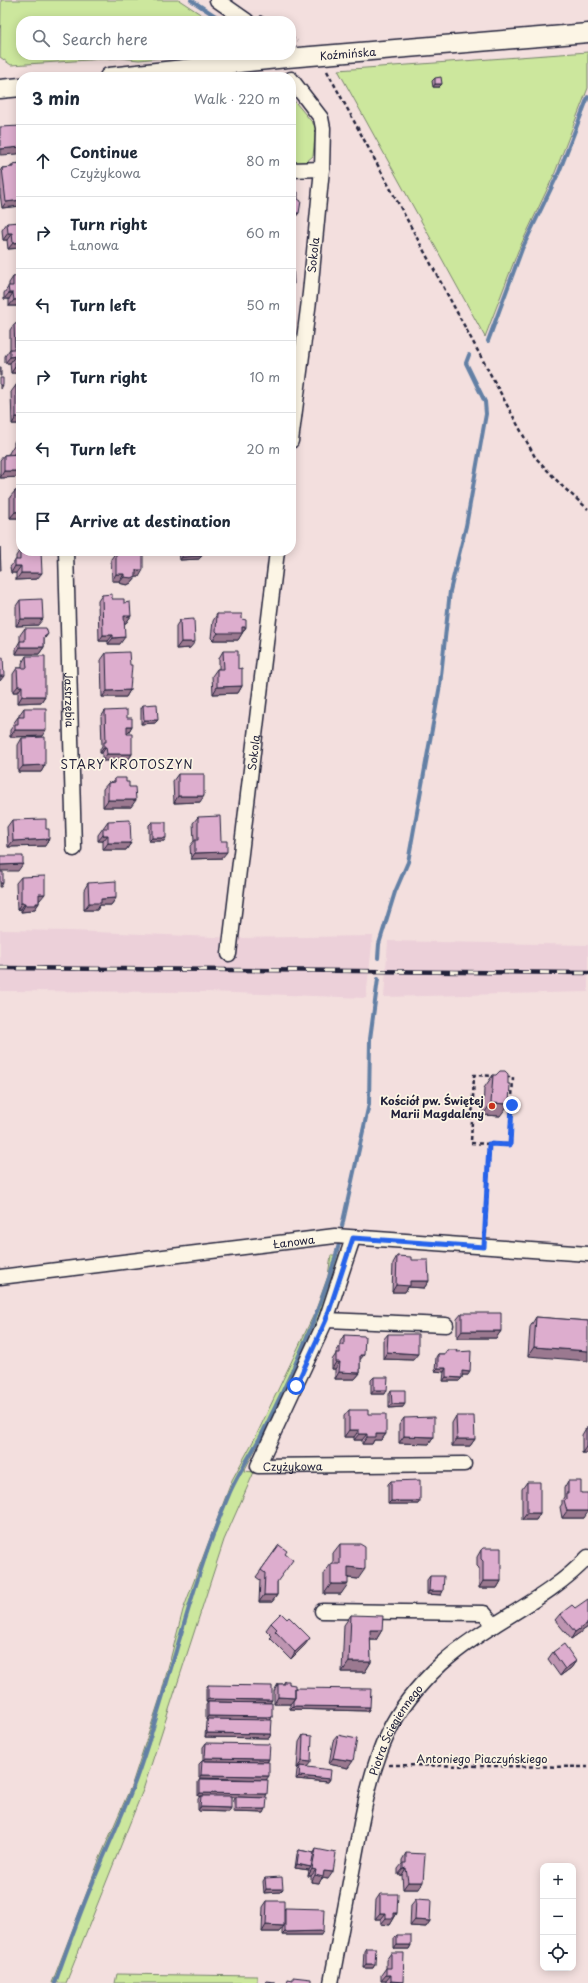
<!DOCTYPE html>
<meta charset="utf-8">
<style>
:root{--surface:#fff;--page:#f2f2f3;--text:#1f2937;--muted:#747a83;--line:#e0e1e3}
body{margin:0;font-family:"Playpen Sans",sans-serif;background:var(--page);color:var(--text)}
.controls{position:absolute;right:12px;bottom:12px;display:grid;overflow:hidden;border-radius:8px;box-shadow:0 2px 10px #0003}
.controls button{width:36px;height:36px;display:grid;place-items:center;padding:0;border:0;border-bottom:1px solid var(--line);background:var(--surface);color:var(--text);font:20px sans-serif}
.stop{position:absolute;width:12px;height:12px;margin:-9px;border:3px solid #2563eb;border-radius:50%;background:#fff}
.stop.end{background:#2563eb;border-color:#fff;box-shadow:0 1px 4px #0008}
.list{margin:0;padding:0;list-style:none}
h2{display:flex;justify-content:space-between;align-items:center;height:52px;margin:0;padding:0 16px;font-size:17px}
h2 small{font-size:13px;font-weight:400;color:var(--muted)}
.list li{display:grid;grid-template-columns:26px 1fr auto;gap:12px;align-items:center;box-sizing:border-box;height:72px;padding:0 16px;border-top:1px solid var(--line)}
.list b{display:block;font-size:15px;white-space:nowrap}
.list p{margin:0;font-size:13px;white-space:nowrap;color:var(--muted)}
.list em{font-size:13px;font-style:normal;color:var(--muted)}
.icon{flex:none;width:22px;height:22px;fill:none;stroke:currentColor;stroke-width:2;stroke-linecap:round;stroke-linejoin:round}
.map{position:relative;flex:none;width:588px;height:1983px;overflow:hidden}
.search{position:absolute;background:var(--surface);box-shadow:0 2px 10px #0003;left:16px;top:16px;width:280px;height:44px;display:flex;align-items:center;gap:10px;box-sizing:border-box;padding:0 14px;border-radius:16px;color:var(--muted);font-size:15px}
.panel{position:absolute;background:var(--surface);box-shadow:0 2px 10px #0003;left:16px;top:72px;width:280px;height:484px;border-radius:16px}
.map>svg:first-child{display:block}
.built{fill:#ecd0d9}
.green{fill:#cce79d;stroke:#77846c}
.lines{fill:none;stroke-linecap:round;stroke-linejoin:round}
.stream{stroke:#6480a5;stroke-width:4}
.minor-casing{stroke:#22223b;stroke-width:17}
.major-casing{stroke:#22223b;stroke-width:21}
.path{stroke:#22223b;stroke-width:2.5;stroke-dasharray:4 3;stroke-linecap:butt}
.minor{stroke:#fcf5e5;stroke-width:14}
.major{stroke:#fcf5e5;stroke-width:18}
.rail-casing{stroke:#22223b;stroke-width:4.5}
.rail{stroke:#fcf5e5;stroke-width:3;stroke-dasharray:9;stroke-linecap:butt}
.wall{fill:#be95b1;stroke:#22223b}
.shaded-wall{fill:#9b7990;stroke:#22223b}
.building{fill:#ddadce;stroke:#22223b}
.route{stroke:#2563eb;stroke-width:5}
.poi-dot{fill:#c8321e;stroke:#fcf5e5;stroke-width:1.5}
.labels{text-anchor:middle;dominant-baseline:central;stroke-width:3.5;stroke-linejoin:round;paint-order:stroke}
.street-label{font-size:11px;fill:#22223b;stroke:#fcf5e5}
.poi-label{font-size:11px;font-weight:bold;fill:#22223b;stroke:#fcf5e5;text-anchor:end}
.neighbourhood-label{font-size:12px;letter-spacing:1px;fill:#22223b;stroke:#fcf5e5}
</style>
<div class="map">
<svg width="588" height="1983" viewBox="0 0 588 1983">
<rect width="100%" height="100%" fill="#f3dfde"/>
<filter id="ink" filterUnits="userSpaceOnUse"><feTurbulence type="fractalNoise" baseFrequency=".025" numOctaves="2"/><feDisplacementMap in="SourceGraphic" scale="8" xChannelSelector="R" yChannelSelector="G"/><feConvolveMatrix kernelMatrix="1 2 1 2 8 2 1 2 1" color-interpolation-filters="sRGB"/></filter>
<g filter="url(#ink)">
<path class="built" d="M0,930L72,931L237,938L373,936L366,998L206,992L0,991Z
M388,941L588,945V992L384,997Z"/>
<path class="green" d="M1,0H179L211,21H21V55H193L139,60L120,58L11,65L0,57Z
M588,52V88L554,175L518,251L485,337L338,70Z
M291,97L316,127L313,156L306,162L291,163Z
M331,1255H340C329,1295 312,1332 294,1370C278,1404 262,1438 244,1471L254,1472L224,1540L143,1790L66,1983H52L100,1858L132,1784L161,1695L183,1610L232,1480L256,1436L315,1312L328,1276Z
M117,1974L257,1976V1983H115Z"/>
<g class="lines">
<path class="stream" d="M191,0L223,21
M488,341L522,249L559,172L588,97
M378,958L379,944L395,892L408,862L440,685L450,591L466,526L486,414L485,402L466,363L469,355
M342,1226L369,1104L370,1039L378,979
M55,1983C67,1949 79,1915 93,1882C107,1848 123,1814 136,1779C170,1684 190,1585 230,1492C239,1472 251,1454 261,1436C291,1376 322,1309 339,1244"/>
<defs>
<g id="minor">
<path d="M217,0L247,21"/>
<path d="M291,79L321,118L323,128L322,169L310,293L291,441"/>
<path d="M291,170L322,169"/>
<path id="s1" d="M66,551L74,849"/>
<path id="s2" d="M229,954L277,551"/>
<path id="s3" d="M353,1238L326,1320L258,1466L464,1464"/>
<path id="s4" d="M0,1277L335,1236L588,1254"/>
<path d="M326,1320L446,1325"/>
<path d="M322,1611L484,1613L494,1625"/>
<path id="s5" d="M331,1983C339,1942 346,1902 354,1861C362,1818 369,1773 388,1733C400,1707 421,1683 441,1664C486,1623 547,1601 588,1557"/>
</g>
<g id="major">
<path id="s6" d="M109,77L287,58L588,33"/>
<path d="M0,89L21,87"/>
</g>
</defs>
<use href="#minor" class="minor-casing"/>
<use href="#major" class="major-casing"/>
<path class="path" d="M260,16L268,21
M291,37L297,41
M327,71L535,457L563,487L588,509
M489,1144L471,1143L474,1075L494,1076
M485,1234L489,1144L510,1145L513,1077H505
M389,1765L588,1767"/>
<use href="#minor" class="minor"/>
<use href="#major" class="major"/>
<defs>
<path id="rail" d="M0,968L588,973"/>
</defs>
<use href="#rail" class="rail-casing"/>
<use href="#rail" class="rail"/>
</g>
<path class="wall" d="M435,78L439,87H433L432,81Z
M21,163V206L2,208L0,194V171L2,168L11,167L13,164Z
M7,223L21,248L8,249L7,240H3L2,230Z
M21,276V306H9V299H4V293L9,286V283L13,277Z
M14,324H21V373H11L10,363H5V356L10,349V330Z
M20,380L21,424H12L11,392Z
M21,432V477L0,478V460L4,455L9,454V453L14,445V442Z
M15,491H21V518H10V497Z
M20,550L37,579L16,580V573H11L10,567L16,560V556Z
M117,551H136L139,577H136L131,583L127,585L119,583L120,581H112L111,559L116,552H117Z
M179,551H202L199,559L180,560Z
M102,595L112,599L124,603L131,616L126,623H124L120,644H108V641H99L98,601Z
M20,600L38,625L16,626V606Z
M217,614L246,627L238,640H213L211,638L213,621Z
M180,620L190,648L176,649V626Z
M25,628L44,640V647L39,654H16V648L20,641V635Z
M223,651L238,669L242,686L238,693L213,694L212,676L217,669H219V658Z
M106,653L130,690L126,697H102L101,660Z
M26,656L45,696L41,702L18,703V692H13V674L17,668H22V663Z
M143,705L155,723L141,724V708Z
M24,708L42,736L10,737V730L13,726V724L18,717H19V715Z
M105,711L127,718L132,726L128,733H127L132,754L128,760L102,761V753H100V749L102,746L101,717Z
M22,738L45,765L41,772H18V745Z
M178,774L200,802L174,803L173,781Z
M115,778L126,782L129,787L131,807H103V789L108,783H112Z
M198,817L221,841L222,858L191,859L190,846L194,841L193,823Z
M12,820L45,846L8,847L7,827Z
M108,821L131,843L126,850H103V841H98V835Z
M152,822L164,841H149V825Z
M21,877L40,900H39V903L35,909H33L31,911L21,912V909L17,910L16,883Z
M88,883L116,898L111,905H100L97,910H84V890Z
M493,1075L500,1116L483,1115L484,1088Z
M397,1256L411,1260L429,1281L424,1288L408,1287L405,1292H392L393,1263Z
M462,1313L501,1331L496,1338H457V1319Z
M536,1317L588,1321L528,1356L530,1327Z
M388,1334L413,1360L383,1359V1340Z
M344,1335L360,1361V1373L355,1379H335V1369H332V1360L336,1354V1352L340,1346V1342Z
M447,1350L457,1352L468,1375H462V1378L459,1381H443L444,1372L435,1371L436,1357L438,1354H444Z
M374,1377L385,1394H371V1380Z
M391,1390L403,1407L389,1408V1394Z
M349,1410L368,1414L386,1434L381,1440H374L372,1444H362V1440H354V1437H344V1416Z
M456,1416L475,1439L470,1446H452V1423Z
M404,1418L434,1437L429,1444L399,1443V1425Z
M586,1428H588V1453H582V1435Z
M391,1481L420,1501L418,1504H388V1484Z
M568,1481L581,1493L584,1518H562L560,1507L562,1504V1500L564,1497V1488Z
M527,1482L540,1513L536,1520H522V1489Z
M340,1544L358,1579L348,1578L341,1594H324V1573L331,1564H333V1553Z
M279,1545L285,1554L277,1582V1595L272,1602H259L260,1580L256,1577Z
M481,1550L501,1581L497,1588H479V1568L477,1566V1557Z
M430,1576L441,1595L427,1594V1580Z
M560,1614L588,1627L571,1639L555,1620Z
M351,1615L382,1630L376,1640H370L371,1662L365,1672H342L344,1625Z
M271,1623L305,1645L291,1659L270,1638L272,1636L266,1630Z
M553,1652L576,1661L571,1668L560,1676L548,1659Z
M285,1681L295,1688L370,1707L368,1711L290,1709V1704H274V1691L278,1684H283Z
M208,1685L270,1703L272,1717L270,1720L271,1734L269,1738L205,1737L206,1722L207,1720H206V1705L208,1702H206V1688Z
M303,1735L307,1767L330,1779L328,1782L296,1779L297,1770L298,1768H297L299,1742Z
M338,1735L348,1768L329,1764L333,1741Z
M206,1743L269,1759L267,1762L266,1780L199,1778V1764L202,1761H203V1747Z
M200,1779L265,1798L264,1813L233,1812L234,1800L236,1797H231L229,1812L198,1811V1799L200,1796H198V1782Z
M316,1849L328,1879L322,1878L319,1883L311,1882V1876H308L309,1870L295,1868L297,1854L299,1850L314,1853Z
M406,1853L419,1889H403L402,1875H398V1869L402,1864V1860Z
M265,1878L280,1892L264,1893L263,1881Z
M380,1894L397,1913L390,1925L381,1924V1919H375L376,1900Z
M416,1899L430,1921L426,1927L410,1926L411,1905Z
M267,1901L284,1910L285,1908L321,1935H282V1928L279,1932H262L263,1907Z
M397,1935L411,1945L409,1949H394V1938Z
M366,1948L375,1964L373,1968H363L364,1951Z
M391,1953L402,1983H386V1981H381V1975L386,1968V1960Z"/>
<path class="shaded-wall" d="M435,84H442L439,87H433Z
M21,147V149L18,154L0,155V149Z
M21,200V206L2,208L6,202Z
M291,213H299L294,219L291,220Z
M8,233H12L7,240H3Z
M21,242V248L8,249L13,243Z
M9,293H13L9,299H4Z
M21,299V306H9L14,300Z
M15,356L10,363H5L10,357Z
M15,367H21V373H11Z
M0,385H3L1,389H0Z
M16,417H21V424H12Z
M16,451H21V461H9Z
M4,471H21V477L0,478Z
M21,511V518H10L15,512Z
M202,556L199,559L180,560L182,557Z
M15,566H21L16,573H11Z
M136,570H143L139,577H136L131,583L127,585L119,583L124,577Z
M21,573H42L37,579L16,580Z
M116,574H124L120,581H112Z
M124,616H131L126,623H119Z
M21,619H43L38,625L16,626Z
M242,627H246L238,640H213L218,633Z
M48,634L43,641L44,637Z
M103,635H113L108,641H99Z
M125,637L120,644H108L113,638Z
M181,642H195L190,648L176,649Z
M20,647H44L39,654H16Z
M0,676H4L0,681Z
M18,686H22L18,692H13Z
M242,686L238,693L213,694L217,687Z
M130,690L126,697H102L107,691Z
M22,696H45L41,702L18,703Z
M144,720H158L155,723L141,724Z
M127,726H132L128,733H122Z
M15,730H46L42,736L10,737Z
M104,747H106L102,753H100Z
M107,754H132L128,760L102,761Z
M45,765L41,772H18L23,766Z
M178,796H204L200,802L174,803Z
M108,800H136L131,807H103Z
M103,835H108L103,841H98Z
M152,838H166L164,841H149Z
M49,839L45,846L8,847L13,841Z
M108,843H131L126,850H103Z
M227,852L222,858L191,859L195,853Z
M23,864L18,871H0V865Z
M0,883H3L1,887H0Z
M39,894H45L40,900L35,901Z
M116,898L111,905H100L97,910H84L89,903L101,899Z
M21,903H25L21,909L17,910Z
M36,903H39L35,909H33L31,911L21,912L25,905Z
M491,1103L509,1104L500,1116L483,1115Z
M410,1281H429L424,1288L408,1287L405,1292H392L396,1285Z
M462,1331H501L496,1338H457Z
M534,1347L588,1351V1361L528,1356Z
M387,1352L418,1354L413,1360L383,1359Z
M360,1355H364L359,1361Z
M336,1362H340L335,1369H332Z
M438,1368H446L444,1372L435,1371Z
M462,1371L470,1372L468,1375H460Z
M339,1372L360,1373L355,1379H335Z
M446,1377L462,1378L459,1381H443Z
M374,1390H387L385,1394H371Z
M392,1404H405L403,1407L389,1408Z
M349,1430H359L354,1437H344Z
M359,1434H367L362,1440H354Z
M376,1434H386L381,1440H374L372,1444H362L367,1437Z
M404,1436L434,1437L429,1444L399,1443Z
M457,1439H475L470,1446H452Z
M586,1447H588V1453H582Z
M391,1501H420L418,1504H388Z
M567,1511H588V1512L584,1518H562Z
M527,1513H540L536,1520H522Z
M348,1567L365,1569L358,1579L341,1577Z
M483,1581H501L497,1588H479Z
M331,1584H348L341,1594H324Z
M429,1591H443L441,1595L427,1594Z
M264,1595H277L272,1602H259Z
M588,1623V1627L571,1639L575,1632Z
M370,1630H382L376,1640H363Z
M310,1638L305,1645L291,1659L295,1652Z
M576,1661L571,1668L560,1676L565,1669Z
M349,1662H371L365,1672H342Z
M278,1697L295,1698L290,1704H274Z
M208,1699L272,1700L270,1703L206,1702Z
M293,1706L370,1707L368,1711L290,1709Z
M208,1716L272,1717L270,1721L206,1720Z
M207,1733L271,1734L269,1738L205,1737Z
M205,1758L269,1759L267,1762L203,1761Z
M333,1758L353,1761L348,1768L329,1764Z
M302,1761L311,1762L306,1768L300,1766L298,1768H297Z
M201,1775L269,1776L266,1780L199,1778Z
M299,1776L330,1779L328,1782L296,1779Z
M200,1793L267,1794L265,1798L198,1796Z
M200,1807L231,1808L229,1812L198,1811Z
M236,1809H266L264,1813L233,1812Z
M297,1864L311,1867L309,1870L295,1868Z
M406,1868L402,1875H398L403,1869Z
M312,1869L316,1870L311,1876H308Z
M324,1871L333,1872L328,1879L322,1878L319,1883L311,1882L315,1875Z
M408,1882H423L419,1889H403Z
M266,1889H283L280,1892L264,1893Z
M380,1913H386L381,1919H375Z
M394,1913H397L390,1925L381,1924L386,1918Z
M415,1920L430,1921L426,1927L410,1926Z
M266,1925L284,1926L279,1932H262Z
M323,1931L321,1935H282L285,1932Z
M397,1945H411L409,1949H394Z
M366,1964H375L373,1968H363Z
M386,1975H391L386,1981H381Z
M391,1981L403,1982L402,1983H389Z"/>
<path class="building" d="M441,77L442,84H435V78Z
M21,126V147L0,149V127Z
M21,163V200L6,202L2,168L13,167V164Z
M291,192H298V199L301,201L299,213H291Z
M21,222V242L13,243L12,233H8L7,223Z
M291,263H293L294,284H291Z
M21,276V299L14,300L13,293H9L8,286H13V277Z
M14,324H21V367H15V356L10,357V349H15Z
M0,367H1V376H0Z
M0,378H3V385H0Z
M20,380H21V417H16V385H20Z
M15,443H21V451H16Z
M21,454V471H4V455Z
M15,491H21V511L15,512Z
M0,547L1,570H0Z
M20,550H21V551H41L42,573H21V566H15V560H20Z
M122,551L143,552V570H136V576L132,578L124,577V574H116V552H122Z
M182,551H202V556L182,557Z
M112,594V599H124V603L130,602L131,616H124L125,637L113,638V635H103L102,595Z
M42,599L43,619H21L20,600Z
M217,614H242V619L246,620V627H242V633H218L216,631Z
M194,619L195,642H181L180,620Z
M25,628H46L48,634L44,637V647H20V641H25Z
M223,651H238V669L242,668V686L217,687V669H224Z
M129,652L130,665H132L130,690L107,691L106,653Z
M26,656H45V696H22V686H18L17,668H27Z
M3,657L4,676H0V658Z
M157,704L158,720H144L143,705Z
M24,708H46V730H15V724H18V717H24Z
M127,710V718H132V726H127V734H132V754H107L106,747H104V742H106L105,711Z
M45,737V765L23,766L22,738Z
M178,774H204V796H178Z
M115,778H126V782H129V787H135L136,800H108V783L115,782Z
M220,816L221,841H227V852L195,853V840H198V817Z
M46,819V829H49V839L13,841L12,820Z
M130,820L131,843H108V835H103V828H108V821Z
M152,822H166V838H152Z
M0,856H23V864L0,865Z
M0,872H3V883H0Z
M45,876V894H39V903H36V905H25V903H21V877Z
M116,881V898L101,899V903H89L88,883Z
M500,1071H505L508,1074V1084H510L509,1104L491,1103L493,1075H496Z
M397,1256L411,1257V1260H428L429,1281H410V1286L396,1285Z
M462,1313H501V1331H462Z
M536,1317L588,1321V1351L534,1347Z
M388,1334H418V1354L387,1352Z
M344,1335L365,1336L364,1355H360V1373L339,1372L340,1362H336V1353H340V1345H344Z
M447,1350H458L457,1352L471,1351L470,1372L462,1371V1378L446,1377V1368H438V1354H446Z
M374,1377H388L387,1390H374Z
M391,1390H405V1404H392Z
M349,1410H368V1414H386V1434H376V1437H367V1434H359V1430H349Z
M456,1416H474L475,1439H457Z
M434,1417V1437L404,1436V1418Z
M586,1428H588V1447H586Z
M420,1480V1501H391V1481Z
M568,1481H581V1493H588V1511H567L564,1500L566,1499V1493H568Z
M527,1482H540V1513H527Z
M340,1544H360L365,1547V1569L348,1567V1584H331V1564H340Z
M279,1545L287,1551L285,1554L293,1560L277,1582V1595H264L265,1573L261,1570Z
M483,1548H501V1581H483V1561L481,1559V1550Z
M430,1576H444L443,1591H429Z
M588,1599V1623L575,1632L560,1614L572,1605L575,1608Z
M281,1613L287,1619L289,1617L310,1638L295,1652L275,1631L277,1629L271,1623Z
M351,1615L383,1616L382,1630H370L371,1662H349Z
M564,1644L576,1661L565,1669L553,1652Z
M285,1681H289V1684L295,1685V1698L278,1697V1684H285Z
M208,1685L272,1686V1700L208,1699Z
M295,1688L371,1689L370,1707L293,1706V1701L295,1698Z
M208,1702L272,1703V1717L208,1716Z
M208,1719L272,1720L271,1734L207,1733Z
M303,1735L312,1736L311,1762L302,1761Z
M338,1735L357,1739L353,1761L333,1758Z
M206,1743L270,1744L269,1759L205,1758Z
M202,1761L269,1762V1776L201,1775Z
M300,1766L331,1770L330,1779L299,1776Z
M200,1779L268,1780L267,1794L200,1793Z
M201,1796H231V1808L200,1807Z
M236,1797L267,1798L266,1809H236Z
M316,1849L336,1853L333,1872L324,1871L323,1877L315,1875L316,1870L312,1869Z
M299,1850L314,1853L311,1867L297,1864Z
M406,1853L425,1854L423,1882H408L406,1868L403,1869V1863H406Z
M282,1877L283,1889H266L265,1878Z
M380,1894H398L397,1913H394V1918H386V1913H380Z
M416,1899L431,1900L430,1921L415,1920Z
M267,1901H284V1926L266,1925Z
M285,1908L324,1909L323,1931L285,1932Z
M397,1935H411V1945H397Z
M366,1948H376L375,1964H366Z
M391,1953H404L403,1982L391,1981V1975H386V1968H391Z
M293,1977L311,1979V1983H287L288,1979L293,1980Z
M266,1981L275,1982L274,1983H266Z"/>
</g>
<g class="lines" filter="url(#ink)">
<path class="route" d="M296,1386L326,1320L353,1238L484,1247L489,1144L510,1145L512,1105"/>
</g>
<circle class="poi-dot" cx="492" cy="1106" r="4"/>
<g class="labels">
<g class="street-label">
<text stroke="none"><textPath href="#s6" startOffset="240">Koźmińska</textPath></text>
<text transform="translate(313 255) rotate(-84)">Sokola</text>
<text stroke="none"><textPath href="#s1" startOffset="149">Jastrzębia</textPath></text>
<text stroke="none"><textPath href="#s2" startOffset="203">Sokola</textPath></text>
<text stroke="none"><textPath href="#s4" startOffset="296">Łanowa</textPath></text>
<text stroke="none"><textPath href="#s3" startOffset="282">Czyżykowa</textPath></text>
<text stroke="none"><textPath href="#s5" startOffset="263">Piotra Ściegiennego</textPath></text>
<text x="482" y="1758">Antoniego Piaczyńskiego</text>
</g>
<g class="poi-label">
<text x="484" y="1100">Kościół pw. Świętej<tspan x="484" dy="13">Marii Magdaleny</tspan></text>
</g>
<g class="neighbourhood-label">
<text x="127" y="764">STARY KROTOSZYN</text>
</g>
</g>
</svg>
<div class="controls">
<button>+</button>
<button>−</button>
<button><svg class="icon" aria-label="locate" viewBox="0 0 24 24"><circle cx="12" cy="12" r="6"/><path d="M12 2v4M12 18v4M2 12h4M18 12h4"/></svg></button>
</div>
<div class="stop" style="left:296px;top:1386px"></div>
<div class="stop end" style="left:512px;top:1105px"></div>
<div class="search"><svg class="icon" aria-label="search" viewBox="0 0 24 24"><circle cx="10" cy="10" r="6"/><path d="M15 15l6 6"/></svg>Search here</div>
<section class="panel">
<h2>3 min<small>Walk · 220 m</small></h2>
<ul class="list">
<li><svg class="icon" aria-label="ahead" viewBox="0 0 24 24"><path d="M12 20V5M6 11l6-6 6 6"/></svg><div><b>Continue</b><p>Czyżykowa</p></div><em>80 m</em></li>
<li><svg class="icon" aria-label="right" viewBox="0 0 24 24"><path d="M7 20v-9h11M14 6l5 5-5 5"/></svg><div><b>Turn right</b><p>Łanowa</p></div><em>60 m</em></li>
<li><svg class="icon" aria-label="left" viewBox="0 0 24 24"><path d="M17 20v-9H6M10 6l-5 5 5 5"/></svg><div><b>Turn left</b></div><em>50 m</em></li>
<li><svg class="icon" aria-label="right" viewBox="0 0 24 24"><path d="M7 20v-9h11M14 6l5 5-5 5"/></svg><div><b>Turn right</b></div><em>10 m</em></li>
<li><svg class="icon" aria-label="left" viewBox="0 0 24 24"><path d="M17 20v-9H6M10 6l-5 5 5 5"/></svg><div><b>Turn left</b></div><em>20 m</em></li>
<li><svg class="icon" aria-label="arrive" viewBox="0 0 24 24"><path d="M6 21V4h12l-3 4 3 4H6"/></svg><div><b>Arrive at destination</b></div></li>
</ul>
</section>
</div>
